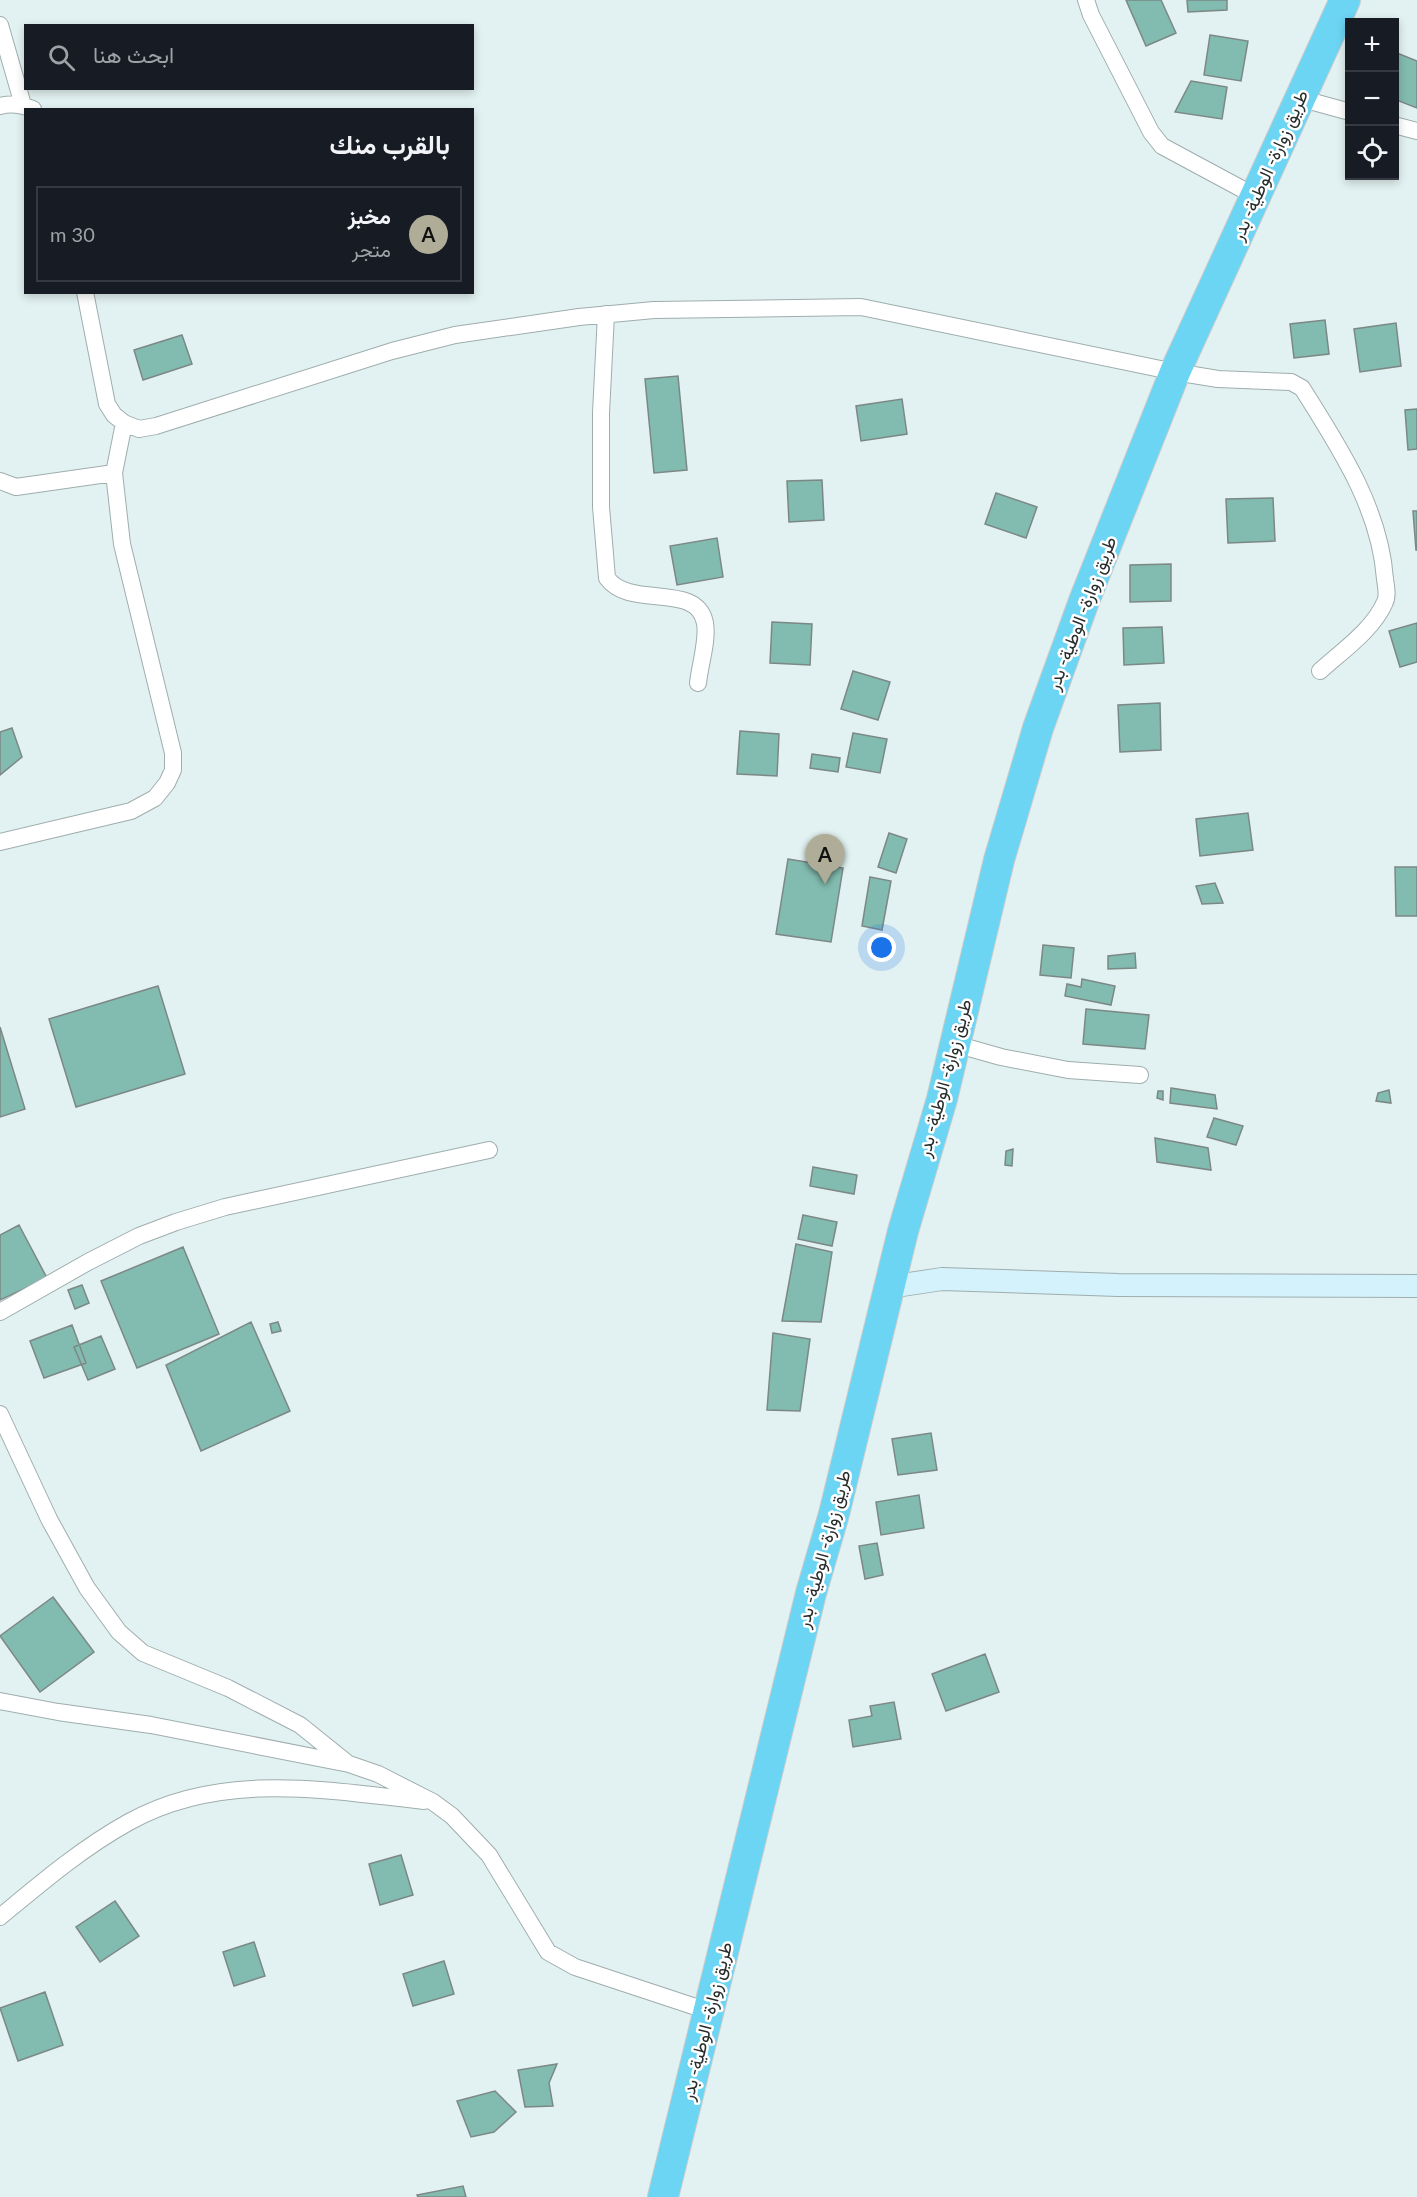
<!DOCTYPE html>
<html lang="ar">
<meta charset="utf-8">
<style>
:root{--surface:#171b24;--page:#242831;--text:#f1f3f6;--muted:#9ea1a6;--line:#363941;--accent:#afad98}
body{margin:0;font-family:Lato,Vazirmatn,sans-serif;background:var(--page);color:var(--text);direction:rtl}
.controls{position:absolute;right:18px;top:18px;display:grid;overflow:hidden;border-radius:0px;box-shadow:0 3px 9px #0003}
.controls button{width:54px;height:54px;display:grid;place-items:center;padding:0;border:0;border-bottom:2px solid var(--line);background:var(--surface);color:var(--text);font:30px sans-serif}
.you{position:absolute;left:882px;top:948px;width:21px;height:21px;margin:-15px;border:4px solid #fff;border-radius:50%;background:#1a73e8;box-shadow:0 0 0 9px #1a73e833}
.badge{display:grid;place-items:center;width:39px;height:39px;border-radius:50%;background:var(--accent);color:#111;font-size:20px;font-weight:700}
.pin{position:absolute;translate:-50% -50px;filter:drop-shadow(0 2px 3px #0008)}
.pin::after{content:'';position:absolute;top:32px;width:21px;height:18px;background:inherit;clip-path:polygon(0 0,100% 0,50% 100%)}
.list{margin:0;padding:0;list-style:none}
h2{display:flex;justify-content:space-between;align-items:center;height:78px;margin:0;padding:0 24px;font-size:26px}
h2 small{font-size:20px;font-weight:400;color:var(--muted)}
.list li{display:grid;grid-template-columns:39px 1fr auto;gap:18px;align-items:center;box-sizing:border-box;height:96px;margin:0 12px 12px;padding:0 12px;border:2px solid var(--line);border-radius:0px}
.list b{display:block;font-size:22px;white-space:nowrap}
.list p{margin:0;font-size:20px;white-space:nowrap;color:var(--muted)}
.list em{font-size:20px;font-style:normal;color:var(--muted)}
.icon{flex:none;width:33px;height:33px;fill:none;stroke:currentColor;stroke-width:2;stroke-linecap:round;stroke-linejoin:round}
.map{position:relative;flex:none;width:1417px;height:2197px;overflow:hidden;direction:ltr}
.search{position:absolute;background:var(--surface);box-shadow:0 3px 9px #0003;left:24px;top:24px;width:450px;height:66px;display:flex;align-items:center;gap:15px;box-sizing:border-box;padding:0 21px;border-radius:0px;color:var(--muted);font-size:22px}
.panel{position:absolute;background:var(--surface);box-shadow:0 3px 9px #0003;left:24px;top:108px;width:450px;height:186px;border-radius:0px;direction:rtl}
.map>svg:first-child{display:block}
.building{fill:#82bbaf;stroke:#7c8885;stroke-width:1.5}
.lines{fill:none;stroke-linecap:round;stroke-linejoin:round}
.street-casing{stroke:#9fadad;stroke-width:18}
.secondary-casing{stroke:#9fadad;stroke-width:24}
.highway-casing{stroke:#cbcccc;stroke-width:32}
.street{stroke:#fff;stroke-width:16}
.secondary{stroke:#d3f2fb;stroke-width:22}
.highway{stroke:#6cd5f3;stroke-width:30}
.labels{text-anchor:middle;dominant-baseline:central;stroke-width:5;stroke-linejoin:round;paint-order:stroke}
.street-label{font-size:18px;fill:#272c2c;stroke:#fff}
</style>
<div class="map">
<svg width="1417" height="2197" viewBox="0 0 1417 2197">
<rect width="100%" height="100%" fill="#e2f1f1"/>
<path class="building" d="M1126,0H1161L1176,33L1146,46Z
M1187,0H1227V10L1188,12Z
M1210,35L1248,41L1241,81L1204,75Z
M1397,53L1417,61V108L1394,99V59Z
M1191,81L1227,87L1222,119L1175,112Z
M1325,320L1329,354L1294,358L1290,324Z
M1396,323L1401,366L1360,372L1354,329Z
M182,335L192,364L143,380L134,350Z
M678,376L687,470L654,473L645,379Z
M902,399L907,434L861,441L856,406Z
M1417,409V449L1408,450L1405,410Z
M822,480L824,520L789,522L787,481Z
M996,493L1037,507L1026,538L985,524Z
M1273,498L1275,541L1228,543L1226,499Z
M1413,511H1417V550H1416Z
M717,538L723,577L677,585L670,546Z
M1171,564V601L1130,602V565Z
M772,622L812,624L810,665L770,663Z
M1417,623V662L1400,667L1389,631Z
M1162,627L1164,663L1124,665L1123,628Z
M853,671L890,682L878,720L841,709Z
M1160,703L1161,750L1120,752L1118,705Z
M12,728L22,757L0,775V732Z
M740,731L779,734L777,776L737,774Z
M853,733L887,739L880,773L846,767Z
M812,754L840,758L838,772L810,768Z
M1248,813L1253,850L1200,856L1196,819Z
M889,833L907,839L896,873L878,867Z
M788,859L843,868L831,942L776,934Z
M1395,867H1417V916H1396Z
M870,877L891,881L882,930L862,926Z
M1215,883L1223,903L1202,904L1196,886Z
M1043,945L1074,948L1071,978L1040,975Z
M1135,953L1136,968L1108,969V956Z
M1082,979L1115,986L1111,1005L1065,996L1067,984L1081,987Z
M158,986L185,1074L76,1107L49,1019Z
M1086,1009L1149,1015L1145,1049L1083,1044Z
M0,1027L25,1109L0,1117Z
M1171,1088L1215,1095L1217,1109L1170,1103Z
M1389,1090L1391,1103L1376,1101L1378,1093Z
M1158,1091H1163V1100L1157,1098Z
M1214,1118L1243,1126L1236,1145L1207,1137Z
M1155,1138L1208,1148L1211,1170L1157,1162Z
M1013,1149L1012,1166L1005,1165L1006,1151Z
M813,1167L857,1175L854,1194L810,1186Z
M803,1215L837,1222L832,1246L798,1239Z
M19,1225L47,1278L0,1300V1235Z
M796,1244L832,1252L821,1322L782,1321Z
M183,1247L219,1334L137,1368L101,1281Z
M82,1285L89,1303L75,1309L68,1290Z
M251,1322L290,1411L201,1451L166,1365Z
M278,1322L281,1331L272,1333L270,1324Z
M72,1325L86,1363L44,1378L30,1341Z
M773,1333L810,1339L800,1411L767,1410Z
M101,1336L115,1369L88,1380L74,1347Z
M931,1433L937,1470L898,1475L892,1439Z
M919,1495L924,1528L881,1535L876,1502Z
M877,1543L883,1575L865,1579L859,1546Z
M53,1597L94,1652L40,1692L0,1636Z
M985,1654L999,1692L946,1711L932,1674Z
M894,1702L901,1739L853,1747L849,1720L872,1716L870,1706Z
M401,1855L413,1895L380,1905L369,1864Z
M115,1901L139,1936L100,1962L76,1927Z
M254,1942L265,1976L234,1986L223,1952Z
M444,1961L454,1994L413,2006L403,1974Z
M45,1992L63,2045L18,2061L0,2008Z
M557,2064L549,2083L553,2106L525,2107L518,2070Z
M495,2091L516,2112L494,2132L471,2137L457,2101Z
M463,2186L466,2197H418L417,2195Z"/>
<g class="lines">
<defs>
<path id="street" d="M1086,0L1091,15L1151,132L1162,146L1255,196
M0,25L23,105
M1299,98L1350,112
M0,106C12,103 21,105 33,109
M1394,125L1417,131
M85,292L107,404L114,415L124,423L139,429L156,426L392,351L455,335L579,317L654,310L861,307L1175,372L1218,379L1291,382L1302,388C1339,447 1380,508 1385,579C1386,586 1388,596 1385,602C1373,630 1342,651 1320,671
M606,314L601,413V507L607,578C630,610 697,581 705,623C708,641 700,664 698,683
M0,481L16,487L114,473
M0,842L131,811L155,798L167,783L173,770V753L122,544L114,473L124,423
M955,1044L1001,1057L1068,1070L1140,1075
M0,1312L88,1262L139,1236L176,1222L225,1207L489,1150
M0,1414L49,1519L87,1588L119,1632L143,1653L228,1688L300,1725L346,1762
M0,1701L58,1712L151,1725L349,1764L378,1774L433,1802L452,1816L489,1855L548,1952L575,1967L708,2011
M0,1917C41,1883 82,1848 129,1822C220,1771 325,1790 424,1801"/>
<path id="secondary" d="M889,1287L942,1279L1118,1285L1417,1286"/>
<path id="highway" d="M663,2197L811,1593L834,1514L903,1231L942,1099L999,860L1038,728L1084,601L1175,372L1345,0"/>
</defs>
<use href="#street" class="street-casing"/>
<use href="#secondary" class="secondary-casing"/>
<use href="#highway" class="highway-casing"/>
<use href="#street" class="street"/>
<use href="#secondary" class="secondary"/>
<use href="#highway" class="highway"/>
</g>
<g class="labels">
<g class="street-label">
<text transform="translate(1269 165) rotate(-66)">طريق زوارة- الوطية- بدر</text>
<text transform="translate(1081 613) rotate(-69)">طريق زوارة- الوطية- بدر</text>
<text transform="translate(944 1078) rotate(-75)">طريق زوارة- الوطية- بدر</text>
<text transform="translate(823 1549) rotate(-75)">طريق زوارة- الوطية- بدر</text>
<text transform="translate(706 2021) rotate(-76)">طريق زوارة- الوطية- بدر</text>
</g>
</g>
</svg>
<div class="controls">
<button>+</button>
<button>−</button>
<button><svg class="icon" aria-label="locate" viewBox="0 0 24 24"><circle cx="12" cy="12" r="6"/><path d="M12 2v4M12 18v4M2 12h4M18 12h4"/></svg></button>
</div>
<div class="you"></div>
<div class="pin badge" style="left:825px;top:884px">A</div>
<div class="search"><svg class="icon" aria-label="search" viewBox="0 0 24 24"><circle cx="10" cy="10" r="6"/><path d="M15 15l6 6"/></svg>ابحث هنا</div>
<section class="panel">
<h2>بالقرب منك<small></small></h2>
<ul class="list">
<li><span class="badge">A</span><div><b>مخبز</b><p>متجر</p></div><em>30 m</em></li>
</ul>
</section>
</div>
